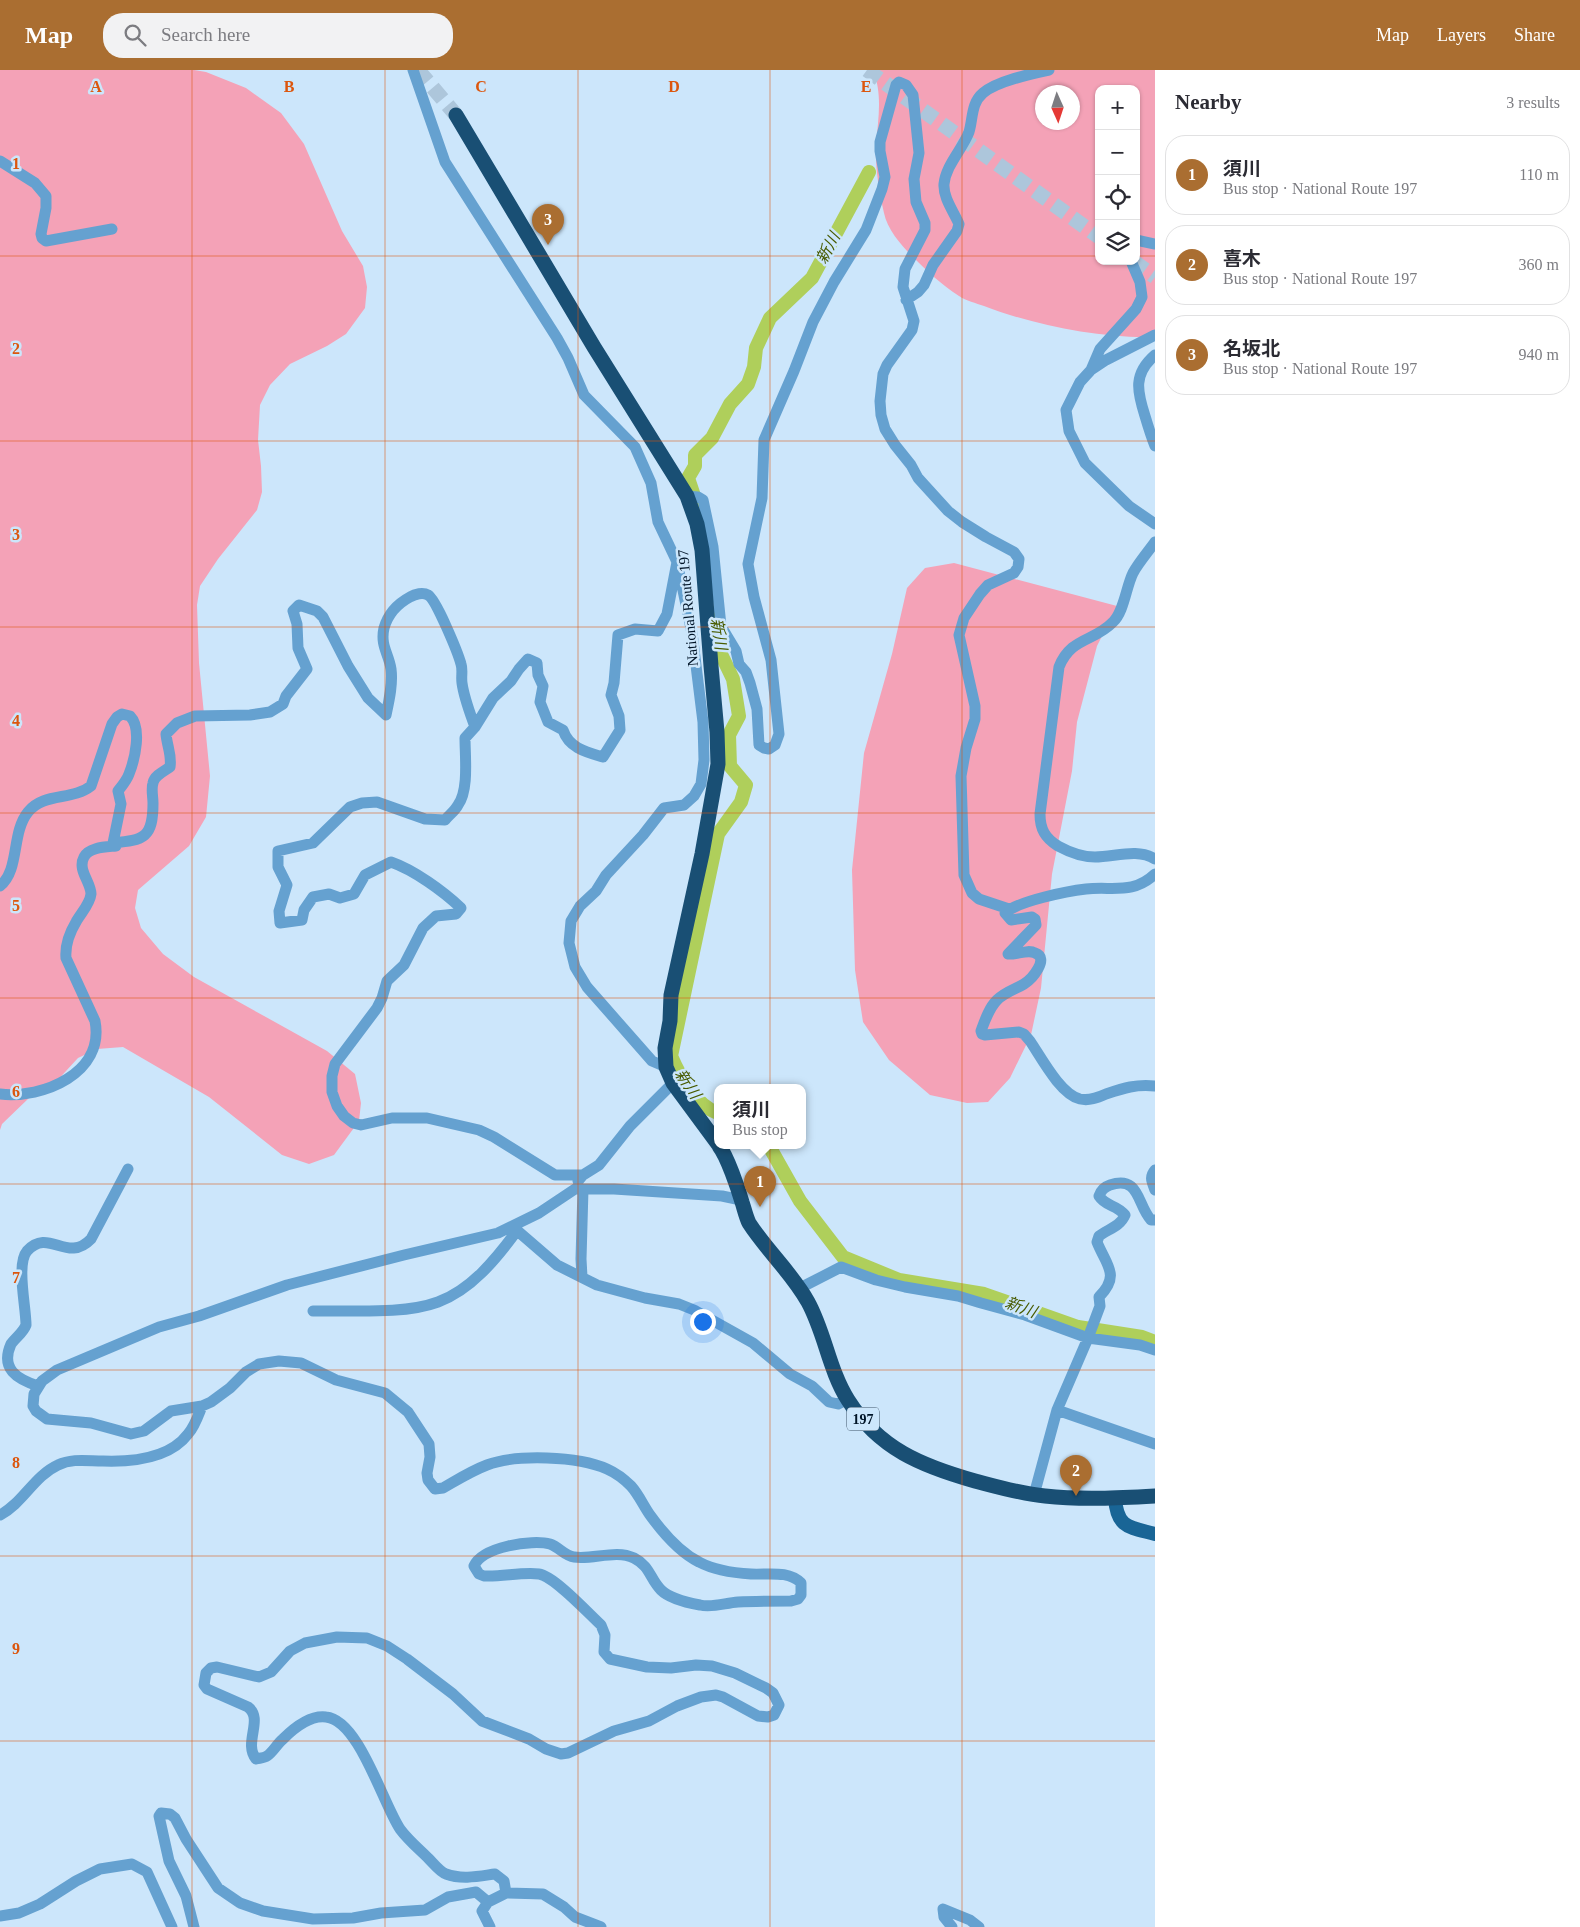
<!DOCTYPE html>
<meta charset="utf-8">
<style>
:root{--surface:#fff;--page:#f2f2f3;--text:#2b2b33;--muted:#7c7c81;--line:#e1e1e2;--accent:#aa6e31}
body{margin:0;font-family:"Times New Roman","Noto Sans JP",serif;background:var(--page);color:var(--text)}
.controls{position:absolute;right:15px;top:15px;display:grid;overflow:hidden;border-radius:10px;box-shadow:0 1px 4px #0004}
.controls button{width:45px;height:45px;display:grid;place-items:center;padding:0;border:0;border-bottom:1px solid var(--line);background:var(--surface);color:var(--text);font:25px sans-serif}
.compass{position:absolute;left:1035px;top:15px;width:45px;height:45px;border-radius:50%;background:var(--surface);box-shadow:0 1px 4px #0004;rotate:177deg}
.you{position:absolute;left:702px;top:1251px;width:18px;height:18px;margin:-12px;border:4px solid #fff;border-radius:50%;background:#1a73e8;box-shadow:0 0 0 8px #1a73e833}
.badge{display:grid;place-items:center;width:32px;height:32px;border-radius:50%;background:var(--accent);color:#fff;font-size:16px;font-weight:700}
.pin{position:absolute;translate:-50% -41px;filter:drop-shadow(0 1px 2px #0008)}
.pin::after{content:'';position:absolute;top:26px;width:18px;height:15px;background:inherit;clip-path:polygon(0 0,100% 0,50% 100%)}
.popup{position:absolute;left:714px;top:1014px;width:92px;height:65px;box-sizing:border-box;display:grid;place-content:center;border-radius:10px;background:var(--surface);filter:drop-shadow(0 1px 4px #0005);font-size:16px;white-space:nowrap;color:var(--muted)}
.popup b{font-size:19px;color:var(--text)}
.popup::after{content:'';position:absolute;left:50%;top:100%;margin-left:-10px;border:10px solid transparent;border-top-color:var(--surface)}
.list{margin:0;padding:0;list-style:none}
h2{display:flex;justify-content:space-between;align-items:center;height:65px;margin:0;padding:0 20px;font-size:21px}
h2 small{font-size:16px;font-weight:400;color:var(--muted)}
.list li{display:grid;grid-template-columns:32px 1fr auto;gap:15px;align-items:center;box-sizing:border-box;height:80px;margin:0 10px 10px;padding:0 10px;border:1px solid var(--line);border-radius:20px}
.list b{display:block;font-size:19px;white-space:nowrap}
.list p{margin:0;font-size:16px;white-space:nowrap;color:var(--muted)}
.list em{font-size:16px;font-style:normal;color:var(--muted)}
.icon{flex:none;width:28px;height:28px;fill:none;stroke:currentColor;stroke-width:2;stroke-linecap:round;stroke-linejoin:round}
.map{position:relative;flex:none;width:1155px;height:1857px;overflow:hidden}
header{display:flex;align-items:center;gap:30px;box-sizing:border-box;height:70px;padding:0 25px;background:var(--accent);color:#fff}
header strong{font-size:24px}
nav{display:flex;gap:28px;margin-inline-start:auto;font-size:18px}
.search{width:350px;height:45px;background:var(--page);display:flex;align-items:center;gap:12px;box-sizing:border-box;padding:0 18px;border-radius:20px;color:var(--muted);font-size:19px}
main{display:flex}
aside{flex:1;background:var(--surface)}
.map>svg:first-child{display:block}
.green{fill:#f4a2b7;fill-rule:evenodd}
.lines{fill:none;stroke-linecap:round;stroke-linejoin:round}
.river{stroke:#afcf5b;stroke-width:14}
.highway-tunnel{stroke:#adc6db;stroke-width:15;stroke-dasharray:15 8;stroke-linecap:butt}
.minor{stroke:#65a1d0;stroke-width:11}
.major{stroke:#196596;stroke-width:14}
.highway{stroke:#194f74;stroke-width:15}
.grid{fill:none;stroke:#dc560d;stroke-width:1;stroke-opacity:0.55}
.labels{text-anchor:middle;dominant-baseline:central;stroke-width:5;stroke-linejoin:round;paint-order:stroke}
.shield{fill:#cce6fb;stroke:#3d5367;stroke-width:1}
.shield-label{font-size:14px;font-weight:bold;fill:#001427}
.street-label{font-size:15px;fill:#001427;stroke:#cce6fb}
.water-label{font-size:16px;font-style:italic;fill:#485b01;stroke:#cce6fb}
.grid-label{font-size:16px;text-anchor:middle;font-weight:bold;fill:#dc560d;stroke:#cce6fb;stroke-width:5;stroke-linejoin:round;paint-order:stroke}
</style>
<header>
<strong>Map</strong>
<div class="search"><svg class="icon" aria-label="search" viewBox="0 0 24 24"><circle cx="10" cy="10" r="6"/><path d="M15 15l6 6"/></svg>Search here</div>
<nav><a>Map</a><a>Layers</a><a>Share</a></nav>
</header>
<main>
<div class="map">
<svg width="1155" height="1857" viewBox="0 0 1155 1857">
<rect width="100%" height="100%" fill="#cce6fb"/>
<path class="green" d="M0,0H194L206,2L246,18L281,43L304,74L342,161L363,196L367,217L365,238L346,264L327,276L290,294L270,315L260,335L258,370L261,396L262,422L257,440L218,489L200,516L197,535L199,593L210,706L206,747L189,776L138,820L135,838L141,858L163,884L194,907L327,981L355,1004L361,1033L359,1051L334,1085L309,1094L282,1085L209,1027L123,977L97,979L78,988L54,1014L29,1028L2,1054L0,1060Z
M873,0H1155V267C1102,269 1033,255 984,236C976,233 966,231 959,226C942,215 927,201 913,187C901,175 887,159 884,143C879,120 875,98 876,75C878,49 883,25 873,0ZM1099,19H1136V191H1099ZM1042,22H1072V52H1042Z
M954,493L1117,536L1097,576L1077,652L1072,701L1052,804L1041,918L1031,965L1010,1008L988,1032L967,1033L930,1025L889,990L863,952L855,900L852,800L864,683L892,584L907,518L925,498Z"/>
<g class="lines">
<path class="river" d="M698,438L688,408L695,396V385L712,368L730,334L748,314L754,297L756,278L770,248L812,208L869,102
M715,543L720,582L733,609L739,646L729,665L730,696L746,715L741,732L718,764L671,986C679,1005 696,1036 718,1043
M769,1076L800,1131L843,1187L899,1210L984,1224L1078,1257L1142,1267L1155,1272"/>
<path class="highway-tunnel" d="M418,0L456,45
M867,0L1099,167
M1133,191L1155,207"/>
<path class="minor" d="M413,0L445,92L557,268L568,288L584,325L635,377L651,413L658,452L677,492L692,563L703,652L704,690L701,714L694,726L684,735L664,738L643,765L606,805L596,821L580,836L571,851L569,873L575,897L587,917L652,991L666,997
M0,91L35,113L46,126V138L41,164L42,168L46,171L112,159
M1136,170L1155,174
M906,230L918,222L924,215L933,195L957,161L959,154C954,142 943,128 944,114C946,95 962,80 969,62C973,49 971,33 983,23C997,11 1030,4 1049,0
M1155,265L1106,290L1091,300L1080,312L1066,340L1069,361L1085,393L1129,436L1155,454
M1155,285C1133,304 1137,321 1145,346C1148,356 1151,366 1155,376
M1091,300L1100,279L1136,239L1142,227L1140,212L1131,191
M687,426L698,427L703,430L713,477L721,556L736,581L739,594L746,602L750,613L757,639L759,675L764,678L769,679L775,675L779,664L771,590L754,527L748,494L762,428L764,370L794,301L813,252L834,212L866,160L882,119L885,107L880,81V72L896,15L899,12L906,15L913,25L919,83L914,109L916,132L925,153V160L905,199L903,217L914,251L912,260L887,295L883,304L880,331L881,345L885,359L895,375L911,395L918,408L948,441L962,452L986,467L1014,482L1019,489L1018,497L1014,503L988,515L980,524L964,548L959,565L975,636V649L966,678L961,706L964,805L972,823L979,829L1009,839
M1155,472C1148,482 1139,492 1133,503C1126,517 1124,542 1113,552C1094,572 1071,567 1059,597L1040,744C1040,759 1045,768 1058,776C1069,782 1081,787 1095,787C1115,787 1137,778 1155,789
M113,773C144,770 153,768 153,733C153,727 151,719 153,713C154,706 164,701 170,697C172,685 167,676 166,664L177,653L195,646L250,645L270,642L283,634L286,626L307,599L298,578L297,554L293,541L299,535L317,541L323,547L348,596L368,628L386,645C389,631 393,614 391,599C389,584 380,576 384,558C388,544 397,534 410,527C415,524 423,522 428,525C436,529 458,583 461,594C463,600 461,606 462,613C464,628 470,643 475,657
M1155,804C1133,825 1112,816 1086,819C1068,821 1018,831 1005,843L1011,850L1032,847L1035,849L1036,855L1008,884C1016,885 1028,879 1035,883C1050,888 1032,909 1024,914C1016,919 1005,922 997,930C989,938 985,950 981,961L982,964L985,965L1019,962L1024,964L1030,971C1041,987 1060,1024 1080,1029C1089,1031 1097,1028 1106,1024C1124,1018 1136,1014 1155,1016
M0,816C20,800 11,763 28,742C44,722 72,731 91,716L112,654L117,647L122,644L130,646C142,658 135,689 129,704C127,710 122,716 118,721L121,734L113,773L116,776C106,777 89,777 84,787C77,800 91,812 91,824C90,834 81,843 76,852C70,862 65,876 66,888L95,951C105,1003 43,1029 0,1024
M1155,1100C1149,1107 1152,1112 1155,1120
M583,1105H555L494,1067L479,1060L427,1048H392L361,1055L353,1053L344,1046L337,1036L332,1022V1006L335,994L377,938L382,928L387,911L404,895L423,858L436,846L456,844L461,838C443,821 414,800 391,792L365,805L354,824L340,828L329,824L313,827L304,840L302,850L280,853L279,841L287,815L278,797V781L313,773L350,737L362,733L377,732L425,749L445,750C449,745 455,741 458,735C469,720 465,687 465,668L475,657L493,628L511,611L519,599L528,589L537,593L538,605L543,616L540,632L548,652L563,660C569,678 586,682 603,687L620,660L619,646L611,625L614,613L618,565L635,559L658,561L667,544L677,492
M578,1111L583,1105L599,1095L630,1056L673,1013
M513,1157L557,1195L597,1215L645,1228L679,1234L694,1240L753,1273L790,1304L812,1316L829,1332L838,1334L848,1329
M582,1207L581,1189L583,1119
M800,1218L841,1197L876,1210L905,1217L958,1226L981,1233L1025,1245L1088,1268L1140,1275L1155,1280
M313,1241C350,1240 403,1245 438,1232C471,1220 496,1189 516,1162
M38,1316C17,1309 0,1299 11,1274C16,1267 23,1263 26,1255C26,1237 16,1194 27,1181C49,1157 67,1194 91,1169L128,1099
M1057,1340L1155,1374
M1034,1425L1057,1340L1088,1268L1100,1236L1099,1227C1121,1205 1106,1195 1097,1172L1099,1166C1108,1159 1120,1157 1125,1145C1116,1134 1106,1137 1099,1126C1101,1120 1104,1117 1110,1115C1140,1105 1137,1135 1151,1150H1155
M0,1445C23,1433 34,1406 58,1395C72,1388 88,1391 103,1391C132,1392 170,1388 188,1364C195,1356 198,1346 202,1336
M506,1823L504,1811L495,1804C480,1806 462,1810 446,1804C440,1802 434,1794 429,1789C419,1779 408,1770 400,1759C383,1734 359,1650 326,1647C310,1645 293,1659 283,1669C277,1674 273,1682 267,1686C264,1688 260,1688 256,1689C243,1673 264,1649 248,1637L207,1619L204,1615L206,1603L211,1598L217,1597L259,1607L271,1602L290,1581L305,1573L337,1567L367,1568L387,1576L407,1589L453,1624L482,1651L529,1669L546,1679L561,1684L568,1683L614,1661L649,1651L677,1636L701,1627L716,1625L723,1627L758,1646L768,1647L774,1645L779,1635L773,1623L766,1618L735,1603L712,1596L696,1595L671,1598L647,1597L610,1589L604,1582L605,1565L601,1555C588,1543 554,1506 539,1504C521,1502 502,1507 484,1506L479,1504L474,1496C482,1477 532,1469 550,1474C559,1477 565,1486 574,1487C593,1490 616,1479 634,1488C650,1496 650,1509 661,1520C669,1528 689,1533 700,1535C712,1538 725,1533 738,1532C755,1531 773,1531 791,1531L798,1529L801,1525V1513C788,1500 768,1505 751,1504C734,1503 714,1500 699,1492C679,1482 663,1463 650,1445C643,1435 639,1425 631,1416C624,1409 616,1403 607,1399C578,1386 516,1384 487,1395C471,1401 457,1410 443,1418L435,1419L428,1410L427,1403L430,1387L429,1374L408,1342L385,1323L336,1310L301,1293L279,1291L259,1294L246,1302L230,1318L211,1332L202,1336L171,1341L144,1361L131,1364L91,1353L47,1349L36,1341L33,1336L34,1324L42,1311L57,1300L159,1257L199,1246L287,1215L404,1185L498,1163L539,1143L575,1119H614L722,1126L741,1130
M0,1846L19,1843L40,1834L76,1811L100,1799L132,1794L147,1802L172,1857
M194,1857L186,1826L169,1791L159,1746L161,1743L170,1744L175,1748L186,1769L218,1818L240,1833L263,1841L313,1849L353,1848L381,1843L425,1840L448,1827L476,1822L488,1832
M490,1857L482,1841L488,1832L506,1823L543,1824L564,1837L575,1847L601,1857
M952,1857L944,1847L943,1839L970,1850L979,1857"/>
<path class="major" d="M1115,1428C1117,1458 1129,1457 1155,1464"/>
<path class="highway" d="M456,45L594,277L687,426L697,454L702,480L711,596L717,662L718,694L702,784L671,925L670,951L665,978L666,997L673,1013L718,1074
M719,1076C727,1086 738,1118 742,1132C744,1138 746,1147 749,1153C767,1181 792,1203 808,1232C825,1263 829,1300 848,1330C879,1379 922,1396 975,1411C998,1417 1022,1424 1045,1426C1081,1430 1119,1428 1155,1426"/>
</g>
<path class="grid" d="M192,0V1857M385,0V1857M578,0V1857M770,0V1857M962,0V1857M0,186H1099M1136,186H1155M0,371H1155M0,557H1155M0,743H1155M0,928H1155M0,1114H1155M0,1300H1155M0,1486H1155M0,1671H1155"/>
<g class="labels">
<rect class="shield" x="847" y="1337.5" width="32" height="23" rx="4"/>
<g class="shield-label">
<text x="863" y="1349">197</text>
</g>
<g class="street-label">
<text transform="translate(688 538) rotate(-95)">National Route 197</text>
</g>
<g class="water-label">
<text transform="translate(828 178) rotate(-62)">新川</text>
<text transform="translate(719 564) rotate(81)">新川</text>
<text transform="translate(688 1014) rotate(56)">新川</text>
<text transform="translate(1021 1237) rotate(20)">新川</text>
</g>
</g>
<g class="grid-label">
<text x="96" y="22">A</text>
<text x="289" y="22">B</text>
<text x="481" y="22">C</text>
<text x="674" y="22">D</text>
<text x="866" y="22">E</text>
<text x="16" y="99">1</text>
<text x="16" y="284">2</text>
<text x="16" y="470">3</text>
<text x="16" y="656">4</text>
<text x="16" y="841">5</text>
<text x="16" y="1027">6</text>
<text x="16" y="1213">7</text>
<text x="16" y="1398">8</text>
<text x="16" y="1584">9</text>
</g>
</svg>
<div class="controls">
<button>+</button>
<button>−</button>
<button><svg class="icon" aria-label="locate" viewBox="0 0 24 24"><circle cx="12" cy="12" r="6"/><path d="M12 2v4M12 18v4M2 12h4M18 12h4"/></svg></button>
<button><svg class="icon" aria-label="layers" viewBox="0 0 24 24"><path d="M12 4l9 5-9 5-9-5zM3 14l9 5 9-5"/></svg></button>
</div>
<svg class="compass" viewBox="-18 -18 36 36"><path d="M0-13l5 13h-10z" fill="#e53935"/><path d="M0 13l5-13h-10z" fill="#7c7c81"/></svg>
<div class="you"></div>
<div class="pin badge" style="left:760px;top:1137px">1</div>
<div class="popup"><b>須川</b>Bus stop</div>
<div class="pin badge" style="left:1076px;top:1426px">2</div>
<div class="pin badge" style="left:548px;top:175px">3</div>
</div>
<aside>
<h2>Nearby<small>3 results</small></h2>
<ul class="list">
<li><span class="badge">1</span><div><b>須川</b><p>Bus stop · National Route 197</p></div><em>110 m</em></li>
<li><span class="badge">2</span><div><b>喜木</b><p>Bus stop · National Route 197</p></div><em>360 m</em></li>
<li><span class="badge">3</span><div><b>名坂北</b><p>Bus stop · National Route 197</p></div><em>940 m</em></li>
</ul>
</aside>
</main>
